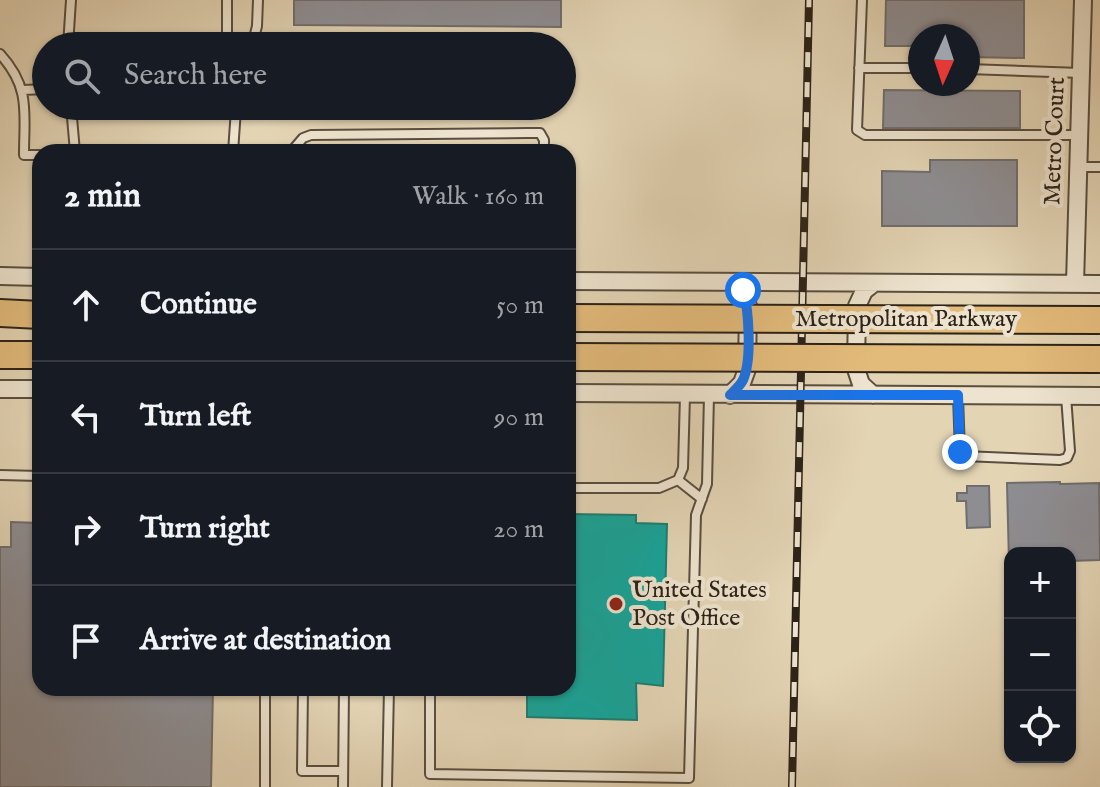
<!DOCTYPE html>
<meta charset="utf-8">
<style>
:root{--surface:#171b24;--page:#20242c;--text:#f1f3f6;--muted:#9ea1a6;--line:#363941}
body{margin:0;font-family:"IM FELL English",serif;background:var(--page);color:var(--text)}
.controls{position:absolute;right:24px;bottom:24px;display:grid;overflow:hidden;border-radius:16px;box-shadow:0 2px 6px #0004}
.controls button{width:72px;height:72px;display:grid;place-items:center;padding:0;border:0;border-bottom:2px solid var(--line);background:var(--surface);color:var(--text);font:40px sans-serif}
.compass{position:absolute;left:908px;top:24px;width:72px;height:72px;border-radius:50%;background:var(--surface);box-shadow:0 2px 6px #0004;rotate:183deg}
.stop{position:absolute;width:24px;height:24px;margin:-18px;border:6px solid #1a73e8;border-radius:50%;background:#fff}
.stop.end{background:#1a73e8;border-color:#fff;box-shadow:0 2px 8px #0008}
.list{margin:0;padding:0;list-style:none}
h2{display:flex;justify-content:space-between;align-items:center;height:104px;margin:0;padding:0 32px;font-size:34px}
h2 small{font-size:26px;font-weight:400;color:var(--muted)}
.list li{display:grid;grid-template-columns:52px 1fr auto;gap:24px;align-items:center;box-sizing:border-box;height:112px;padding:0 32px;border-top:2px solid var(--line)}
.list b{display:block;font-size:30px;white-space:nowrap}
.list em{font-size:26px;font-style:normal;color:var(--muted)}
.icon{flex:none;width:44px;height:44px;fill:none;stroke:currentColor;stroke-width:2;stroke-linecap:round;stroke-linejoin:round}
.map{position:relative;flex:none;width:1100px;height:787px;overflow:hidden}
.search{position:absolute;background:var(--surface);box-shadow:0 2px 6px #0004;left:32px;top:32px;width:544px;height:88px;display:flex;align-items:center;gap:20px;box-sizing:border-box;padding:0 28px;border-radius:44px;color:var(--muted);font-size:30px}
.panel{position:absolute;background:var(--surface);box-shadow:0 2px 6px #0004;left:32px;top:144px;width:544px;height:552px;border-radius:24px}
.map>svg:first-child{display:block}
.public{fill:#17a398;stroke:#1d7c72;stroke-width:2}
.industry{fill:#8d8d92;stroke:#706d6d;stroke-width:2}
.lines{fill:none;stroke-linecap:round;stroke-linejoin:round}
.service-casing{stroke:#594e3f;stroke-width:12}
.minor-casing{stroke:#594e3f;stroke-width:20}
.primary-casing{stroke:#2b2218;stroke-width:30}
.service{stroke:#ede3ce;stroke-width:8}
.minor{stroke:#ede3ce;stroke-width:16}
.primary{stroke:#e2ba7a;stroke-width:26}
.rail-casing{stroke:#2b2218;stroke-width:8}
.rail{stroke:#ede3ce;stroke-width:5;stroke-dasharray:15;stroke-linecap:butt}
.primary-bridge-casing{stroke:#2b2218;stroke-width:30;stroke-linecap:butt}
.primary-bridge{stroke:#e2ba7a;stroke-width:26}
.route{stroke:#1a73e8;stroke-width:10}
.poi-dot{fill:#8f2418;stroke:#ede3ce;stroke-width:3}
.labels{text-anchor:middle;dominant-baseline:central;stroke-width:8;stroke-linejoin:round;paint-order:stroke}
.street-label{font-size:24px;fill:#2b2218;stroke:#ede3ce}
.poi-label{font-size:24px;fill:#2b2218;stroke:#ede3ce;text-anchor:start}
</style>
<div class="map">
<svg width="1100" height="787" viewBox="0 0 1100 787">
<rect width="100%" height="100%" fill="#e3d4b4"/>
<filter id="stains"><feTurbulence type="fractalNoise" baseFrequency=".0025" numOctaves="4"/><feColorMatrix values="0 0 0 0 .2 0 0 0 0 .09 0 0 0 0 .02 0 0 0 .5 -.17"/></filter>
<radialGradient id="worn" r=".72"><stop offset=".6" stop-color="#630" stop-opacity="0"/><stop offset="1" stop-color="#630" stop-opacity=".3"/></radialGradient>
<path class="public" d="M568,514L636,515V523L667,524L663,686L636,683L637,720L527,717V688H568Z"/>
<path class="industry" d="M294,0H561V27L294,25Z
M886,0H1024V58L968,57V36H920V46H885Z
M884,90L1020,91V128H883Z
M930,160H1017V226H882V171L930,172Z
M1060,482V484L1099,483L1100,560L1070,561V553H1010L1009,563L1007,483Z
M967,486H989L990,527L967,528L966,501H957V493H967Z
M11,522L40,523V688H213L211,787H0V547H11Z"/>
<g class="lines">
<defs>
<path id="service" d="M862,0L857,130L865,135H1080
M68,46L71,0
M227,46V0
M252,46L257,26L258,0
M0,54C31,88 24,113 24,155H40
M859,68H920
M968,69L1081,73
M23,90L46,89
M71,106L75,152
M71,110L236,111
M233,152L236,109
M291,152L303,138L311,135L528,133H540L544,140V152
M1078,167H1100
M958,396L960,452L963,456L1060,460L1067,458L1070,451L1066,396
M0,475L40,476
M678,480L702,499
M568,488H659L678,480L683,468L685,395
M265,688V787
M303,688L302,771H343
M430,688V774L689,778L696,515L707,484L709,395
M343,787L344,688
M387,787L389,688"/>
<path id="minor" d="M0,276L40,277
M568,281L1100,284
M1075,284L1083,0
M0,389H40
M568,393L1100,396
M730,395L742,383L747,369L748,306L743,290L735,282
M873,395L861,384L856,369L857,306L864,291L874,283"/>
<path id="primary" d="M0,313L40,315
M0,355H40"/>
</defs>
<use href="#service" class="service-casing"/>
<use href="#minor" class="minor-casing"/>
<use href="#primary" class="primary-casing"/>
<use href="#service" class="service"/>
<use href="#minor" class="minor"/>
<use href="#primary" class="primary"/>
<defs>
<path id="rail" d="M792,787L809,0"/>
</defs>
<use href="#rail" class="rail-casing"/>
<use href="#rail" class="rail"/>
<defs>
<path id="primary-bridge" d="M568,318L1100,320
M568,357L1100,359"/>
</defs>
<use href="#primary-bridge" class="primary-bridge-casing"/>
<use href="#primary-bridge" class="primary-bridge"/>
</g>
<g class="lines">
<path class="route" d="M743,290C749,310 752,361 743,380C740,386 735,390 730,395H958L960,452"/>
</g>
<circle class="poi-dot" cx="616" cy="604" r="8"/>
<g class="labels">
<g class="street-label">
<text transform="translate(1055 141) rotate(-88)">Metro Court</text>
<text x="906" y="319">Metropolitan Parkway</text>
</g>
<g class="poi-label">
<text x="632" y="590">United States<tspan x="632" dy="28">Post Office</tspan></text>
</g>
</g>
<rect width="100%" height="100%" filter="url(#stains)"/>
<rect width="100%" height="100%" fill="url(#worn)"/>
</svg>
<div class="controls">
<button>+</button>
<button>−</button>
<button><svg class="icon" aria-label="locate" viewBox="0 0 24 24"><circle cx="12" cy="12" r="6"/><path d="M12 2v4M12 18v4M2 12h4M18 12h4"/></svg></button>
</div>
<svg class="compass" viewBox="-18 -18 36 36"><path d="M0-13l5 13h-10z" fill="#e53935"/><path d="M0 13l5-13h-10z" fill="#9ea1a6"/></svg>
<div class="stop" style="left:743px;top:290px"></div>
<div class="stop end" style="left:960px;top:452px"></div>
<div class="search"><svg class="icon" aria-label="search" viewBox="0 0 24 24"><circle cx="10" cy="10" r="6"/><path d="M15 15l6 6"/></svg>Search here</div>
<section class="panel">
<h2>2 min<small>Walk · 160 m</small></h2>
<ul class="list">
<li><svg class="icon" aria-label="ahead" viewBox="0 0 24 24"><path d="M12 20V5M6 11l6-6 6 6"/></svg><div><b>Continue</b></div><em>50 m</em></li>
<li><svg class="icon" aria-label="left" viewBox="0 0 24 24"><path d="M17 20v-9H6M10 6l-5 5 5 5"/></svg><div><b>Turn left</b></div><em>90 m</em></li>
<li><svg class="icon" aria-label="right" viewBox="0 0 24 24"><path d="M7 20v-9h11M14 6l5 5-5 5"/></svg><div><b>Turn right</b></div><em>20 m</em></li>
<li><svg class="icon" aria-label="arrive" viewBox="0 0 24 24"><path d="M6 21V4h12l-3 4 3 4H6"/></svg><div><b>Arrive at destination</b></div></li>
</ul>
</section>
</div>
